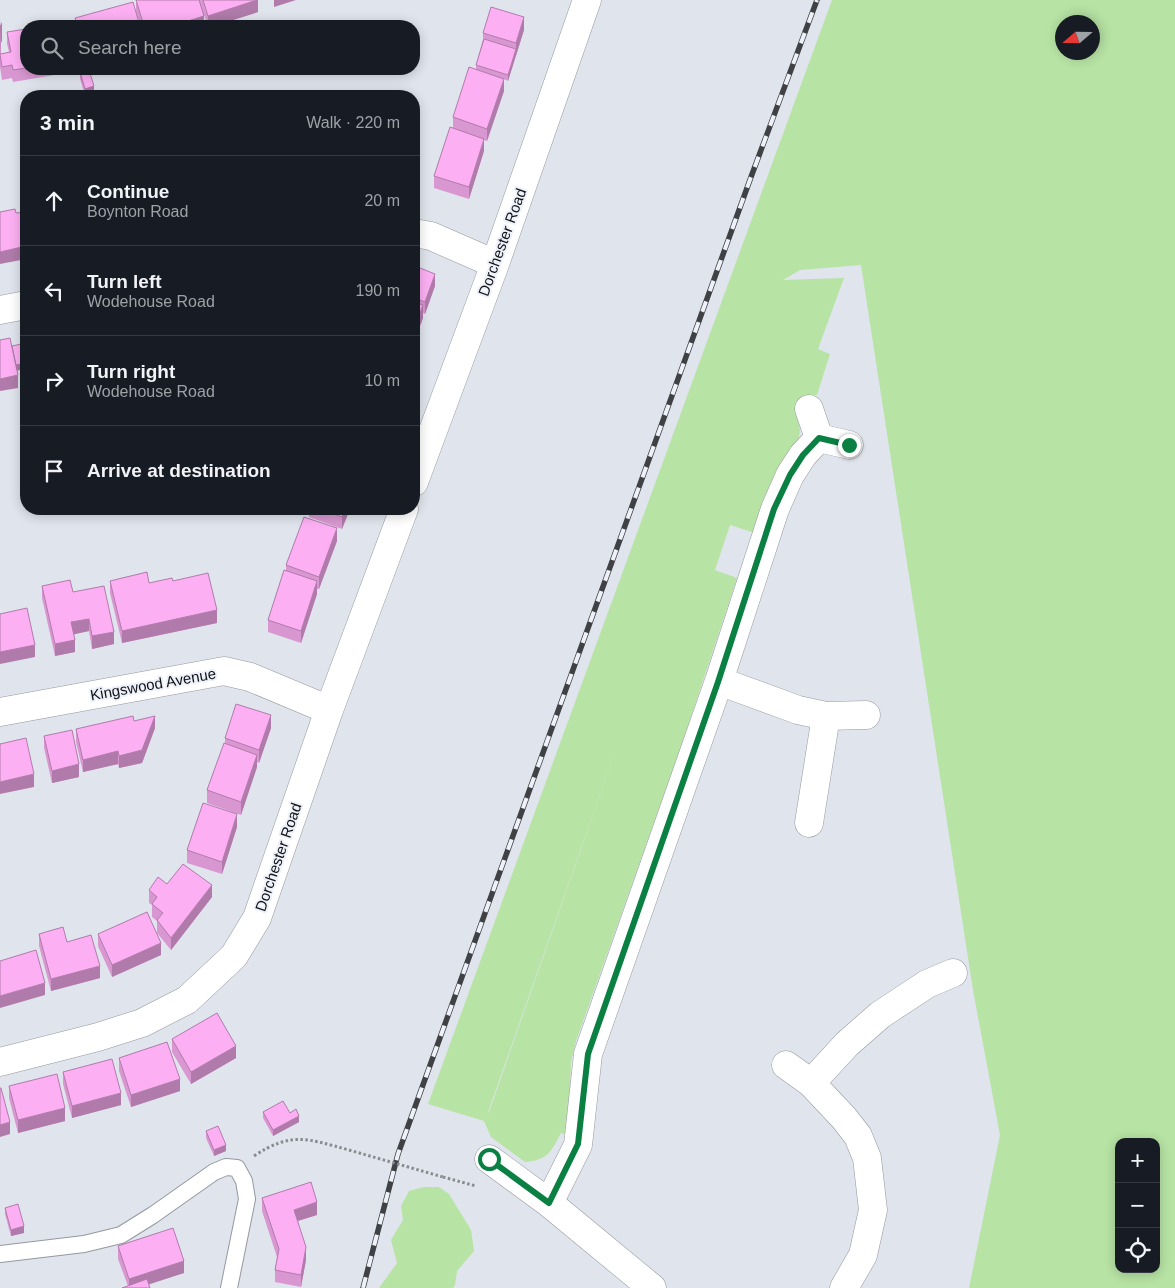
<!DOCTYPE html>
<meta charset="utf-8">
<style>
:root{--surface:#171b24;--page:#242831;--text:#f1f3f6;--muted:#9ea1a6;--line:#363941}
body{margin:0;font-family:Arial,sans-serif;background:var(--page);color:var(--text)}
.controls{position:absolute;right:15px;bottom:15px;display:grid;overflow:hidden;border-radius:10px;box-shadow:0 2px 12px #0003}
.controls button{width:45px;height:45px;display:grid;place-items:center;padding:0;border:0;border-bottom:1px solid var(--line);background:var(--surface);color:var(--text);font:25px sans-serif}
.compass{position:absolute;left:1055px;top:15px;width:45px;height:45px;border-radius:50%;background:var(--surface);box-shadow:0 2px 12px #0003;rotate:250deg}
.stop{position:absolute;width:15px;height:15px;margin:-11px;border:4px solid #0b8043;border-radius:50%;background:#fff}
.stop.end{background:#0b8043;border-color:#fff;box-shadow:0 1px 5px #0008}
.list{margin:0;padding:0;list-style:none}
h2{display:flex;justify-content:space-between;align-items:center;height:65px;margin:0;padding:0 20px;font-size:21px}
h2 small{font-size:16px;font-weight:400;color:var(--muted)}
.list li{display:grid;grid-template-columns:32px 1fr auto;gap:15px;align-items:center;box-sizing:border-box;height:90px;padding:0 20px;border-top:1px solid var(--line)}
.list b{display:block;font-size:19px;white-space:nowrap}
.list p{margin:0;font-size:16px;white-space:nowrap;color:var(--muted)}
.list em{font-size:16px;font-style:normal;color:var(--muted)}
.icon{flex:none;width:28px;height:28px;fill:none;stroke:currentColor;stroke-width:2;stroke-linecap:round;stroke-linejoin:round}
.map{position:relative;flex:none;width:1175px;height:1288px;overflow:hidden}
.search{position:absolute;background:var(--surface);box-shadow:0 2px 12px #0003;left:20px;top:20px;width:400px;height:55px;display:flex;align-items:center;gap:12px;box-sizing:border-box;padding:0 18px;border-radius:20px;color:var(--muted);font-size:19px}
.panel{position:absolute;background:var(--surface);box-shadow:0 2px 12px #0003;left:20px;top:90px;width:400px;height:425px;border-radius:20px}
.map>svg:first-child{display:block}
.green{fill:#b7e3a4;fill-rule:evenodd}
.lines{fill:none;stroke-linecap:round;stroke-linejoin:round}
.service-casing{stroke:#9598a0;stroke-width:18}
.minor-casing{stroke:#9598a0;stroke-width:29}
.path{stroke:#888b90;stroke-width:3;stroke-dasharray:2.5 2.5;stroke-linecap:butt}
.service{stroke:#fff;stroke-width:16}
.minor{stroke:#fff;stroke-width:28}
.rail-casing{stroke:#3f4144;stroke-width:5.5}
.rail{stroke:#eef1fa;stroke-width:4;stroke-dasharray:11;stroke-linecap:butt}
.path-bridge{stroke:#888b90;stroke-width:3;stroke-dasharray:2.5 2.5;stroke-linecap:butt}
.wall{fill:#d997d1}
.shaded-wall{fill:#b07baa}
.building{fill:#fcb0f3;stroke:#b07baa}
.route{stroke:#0b8043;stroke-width:6}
.labels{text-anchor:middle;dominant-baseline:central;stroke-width:4;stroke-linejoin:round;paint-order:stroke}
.street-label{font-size:15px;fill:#111214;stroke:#eef1fa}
</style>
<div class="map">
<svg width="1175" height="1288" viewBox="0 0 1175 1288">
<rect width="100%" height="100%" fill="#e0e4ec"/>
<path class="green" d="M832,0H1175V1288H969L1000,1135L973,990L861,265L800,270L783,280L844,278L818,349L830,354L817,395H804L797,401L796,410L800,430L799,438L788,452L777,472L755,533L730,525L715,570L737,578L682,744L576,1041L571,1062L568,1135L561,1133C551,1152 548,1160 525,1162L491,1137L484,1121L428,1104ZM1062,22H1092V52H1062ZM629,712L490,1109L487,1115ZM1119,1142H1156V1269H1119Z
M424,1187H439L449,1194L471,1230L474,1251L457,1271L455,1285L453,1288H379L397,1263L391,1240L403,1220L401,1206L409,1191Z"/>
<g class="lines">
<defs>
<path id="service" d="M0,1254L84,1244L121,1235L153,1215L214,1172L226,1167L237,1168L244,1181L247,1199L229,1288"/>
<path id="minor" d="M414,233L431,236L495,264
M0,310L26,305
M819,438L849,445
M414,482L495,264L587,0
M719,681L798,710L826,716L809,823
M0,712L224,671L250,677L329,710
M826,716L866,715
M0,1062L98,1037L142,1023L187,1000L234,956L257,918L329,710L404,509
M786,1065L811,1083
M489,1159L549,1203L652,1288
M549,1203L578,1145L588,1054L719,681L775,509L790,475L803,455L819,438L809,409
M844,1288L863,1255L873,1210L867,1158L858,1136L844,1118L811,1083L847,1044L880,1015L927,984L953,973"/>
</defs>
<use href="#service" class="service-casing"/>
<use href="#minor" class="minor-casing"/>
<path class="path" d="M254,1156C292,1131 308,1139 349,1150
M443,1177L476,1186"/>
<use href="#service" class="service"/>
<use href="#minor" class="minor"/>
<defs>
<path id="rail" d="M363,1288L398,1154L751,177L817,0"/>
</defs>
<use href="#rail" class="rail-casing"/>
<use href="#rail" class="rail"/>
<path class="path-bridge" d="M349,1150L443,1177"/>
</g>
<path class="wall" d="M136,0H258V12L214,26H208L204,15V26H141L136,12Z
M0,20L2,40L1,43V54L9,52L7,44V32L26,29V69H72V72L13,82L12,78L2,80L0,67Z
M524,30L508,81L504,79V91L487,141L484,140V151L469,199L434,188V176L453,128V117L476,69V65L483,39V33Z
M80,72L94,92L85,95L80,79Z
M414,269L435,286L425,314L423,313V318L414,342Z
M309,509H350L342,529L309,517Z
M337,541L319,589H317V594L301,643L268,632V620L286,571V565Z
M110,581L149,583L173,581L217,623L122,643L110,593Z
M42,586L73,592L114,644L92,649L89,631L73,634L75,652L55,656L42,598Z
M134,721L155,728L142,763L119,768L118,764L83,772L76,742V729Z
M271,728L259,763L257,762V767L241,815L207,803V790L225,743V738Z
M44,736L79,777L52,783L44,748Z
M237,827L222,874L187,863V850Z
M167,884L212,897L171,950L157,933V921L152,917V905L149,903V890Z
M39,934L67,942L100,978L51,991L39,946Z
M98,934L161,955L112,977L98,946Z
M172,1039L236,1058L191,1084L172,1052Z
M119,1058L180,1091L131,1107L119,1071Z
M63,1072L121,1105L72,1118L63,1084Z
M9,1086L65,1121L18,1133L9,1098Z
M263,1112L290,1113L299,1122L273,1136L263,1118Z
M206,1131L226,1151L214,1156L206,1138Z
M262,1198L317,1215L298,1221L306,1260L301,1287L275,1282V1270L277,1257L262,1211Z
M5,1208L24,1233L11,1236L5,1214Z
M118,1246L184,1273L128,1286L118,1259Z"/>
<path class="shaded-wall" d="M258,0V12L214,26H208V16Z
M274,0H296L274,7Z
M204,16V26H172Z
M524,17V30L508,81V75L516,49V43Z
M2,22V40L1,43V57L0,26Z
M504,79V91L487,141V129Z
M94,86V92L85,95V89Z
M484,139V151L469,199V187Z
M26,246V259L0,264V252Z
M435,274V286L425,314V302Z
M423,305V318L414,342V330Z
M26,363V369L15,371V365Z
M18,375V388L0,391V379Z
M345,509H350L342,529V517Z
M337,528V541L319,589V577Z
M317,581V594L301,643V631Z
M217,610V623L122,643V631Z
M89,619V631L71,635V622Z
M114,632V644L92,649V636Z
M75,640V652L55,656V644Z
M35,645V657L0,664V652Z
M271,715V728L259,763V750Z
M155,716V728L142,763L119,768V756Z
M118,751V764L83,772V760Z
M257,755V767L241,815V802Z
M79,764V777L52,783V771Z
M34,774V787L0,794V782Z
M237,814V827L222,874V862Z
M212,885V897L171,950V938Z
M161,943V955L112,977V965Z
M100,966V978L51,991V979Z
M45,983V995L0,1008V996Z
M236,1046V1058L191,1084V1072Z
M180,1079V1091L131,1107V1095Z
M121,1093V1105L72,1118V1106Z
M65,1108V1121L18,1133V1120Z
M299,1116V1122L273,1136V1130Z
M10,1122V1134L0,1137V1125Z
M226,1145V1151L214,1156V1150Z
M317,1202V1215L294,1222V1210Z
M24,1226V1233L11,1236V1230Z
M306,1247V1260L301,1287V1275Z
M184,1261V1273L138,1288H129V1279Z"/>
<path class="building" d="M136,0H199L204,16L172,26H144Z
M203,0H257L208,16Z
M133,2L140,26H78L75,18Z
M491,7L524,17L516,43L483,33Z
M58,23L59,26H40Z
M26,29V68L13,70L12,65L2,67L0,54L11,52L7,32Z
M484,39L516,49L508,75L476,65Z
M469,67L504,79L487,129L453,117Z
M89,70L94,86L85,89L80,72Z
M450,127L484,139L469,187L434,176Z
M15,209L16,213L25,212L26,219V246L0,252V212Z
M415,266L435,274L425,302L414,298V269Z
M414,302L423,305L414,330Z
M10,338L18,375L0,379V340Z
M26,343V363L16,365L12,346Z
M320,509H345L342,517Z
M304,517L337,528L319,577L286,565Z
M284,570L317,581L301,631L268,620Z
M147,572L149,583L172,578L173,581L208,573L217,610L122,631L110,581Z
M70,580L73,592L104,586L114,632L92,636L89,619L71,622L75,640L55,644L42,586Z
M27,608L35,645L0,652V614Z
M236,704L271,715L259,750L225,738Z
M133,716L134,721L155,716L142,750L119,756L118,751L83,760L76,729Z
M72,730L79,764L52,771L44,736Z
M26,738L34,774L0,782V744Z
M224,743L257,755L241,802L207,790Z
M203,803L237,814L222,862L187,850Z
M183,864L212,885L171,938L157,920L163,913L152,904L157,897L149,890L158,877L167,884Z
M147,912L161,943L112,965L98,934Z
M63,927L67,942L91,935L100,966L51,979L39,934Z
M36,950L45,983L0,996V961Z
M217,1013L236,1046L191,1072L172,1039Z
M167,1042L180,1079L131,1095L119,1058Z
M112,1059L121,1093L72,1106L63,1072Z
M57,1074L65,1108L18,1120L9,1086Z
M0,1088H1L10,1122L0,1125Z
M283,1101L290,1113L296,1109L299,1116L273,1130L263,1112Z
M218,1126L226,1145L214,1150L206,1131Z
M311,1182L317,1202L294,1210L306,1247L301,1275L275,1270L279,1249L262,1198Z
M18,1204L24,1226L11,1230L5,1208Z
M173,1228L184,1261L129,1279L118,1246Z
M147,1279L150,1288H122Z"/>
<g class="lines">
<path class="route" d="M489,1159L549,1203L578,1144L588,1054L718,682L774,509L790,475L803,455L819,438L849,445"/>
</g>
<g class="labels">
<g class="street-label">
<text transform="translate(502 242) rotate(-70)">Dorchester Road</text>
<text transform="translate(153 684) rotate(-10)">Kingswood Avenue</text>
<text transform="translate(278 857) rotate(-71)">Dorchester Road</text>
</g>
</g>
</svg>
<div class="controls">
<button>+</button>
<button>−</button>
<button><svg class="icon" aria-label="locate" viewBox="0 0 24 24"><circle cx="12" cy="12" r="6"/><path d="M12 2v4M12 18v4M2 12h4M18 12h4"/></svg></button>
</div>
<svg class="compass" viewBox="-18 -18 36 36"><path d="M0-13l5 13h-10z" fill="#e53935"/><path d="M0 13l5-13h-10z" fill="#9ea1a6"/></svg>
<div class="stop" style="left:489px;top:1159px"></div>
<div class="stop end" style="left:849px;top:445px"></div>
<div class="search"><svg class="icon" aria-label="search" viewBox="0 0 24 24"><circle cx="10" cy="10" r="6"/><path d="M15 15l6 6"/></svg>Search here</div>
<section class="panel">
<h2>3 min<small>Walk · 220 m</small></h2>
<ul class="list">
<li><svg class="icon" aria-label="ahead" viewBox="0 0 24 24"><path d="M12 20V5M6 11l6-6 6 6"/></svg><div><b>Continue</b><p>Boynton Road</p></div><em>20 m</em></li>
<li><svg class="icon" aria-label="left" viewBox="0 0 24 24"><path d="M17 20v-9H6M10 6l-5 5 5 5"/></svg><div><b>Turn left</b><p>Wodehouse Road</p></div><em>190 m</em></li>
<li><svg class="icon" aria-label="right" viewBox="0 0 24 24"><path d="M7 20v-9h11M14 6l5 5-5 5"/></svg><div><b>Turn right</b><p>Wodehouse Road</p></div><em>10 m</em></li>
<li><svg class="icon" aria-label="arrive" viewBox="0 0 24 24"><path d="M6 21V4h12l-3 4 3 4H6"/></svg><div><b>Arrive at destination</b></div></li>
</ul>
</section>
</div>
